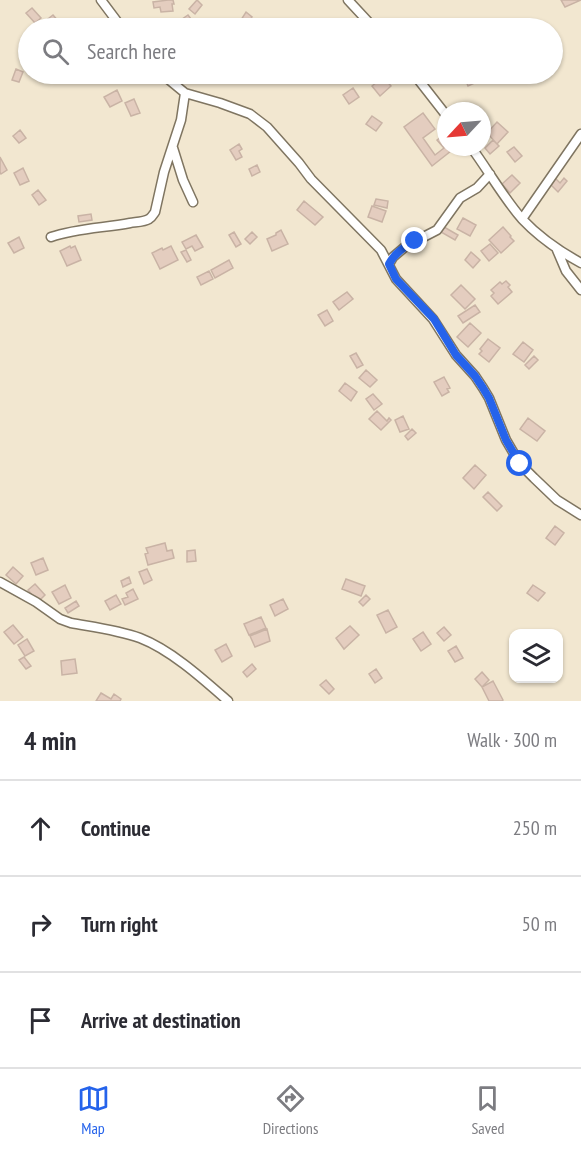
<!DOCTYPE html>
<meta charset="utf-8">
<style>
:root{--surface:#fff;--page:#f2f2f3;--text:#2b2b33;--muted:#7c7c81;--line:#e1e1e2;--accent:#2563eb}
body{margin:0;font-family:"PT Sans Narrow",sans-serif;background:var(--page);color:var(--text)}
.controls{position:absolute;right:18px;bottom:18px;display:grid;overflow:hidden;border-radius:12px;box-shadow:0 2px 4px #0004}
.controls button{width:54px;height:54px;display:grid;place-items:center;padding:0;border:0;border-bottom:2px solid var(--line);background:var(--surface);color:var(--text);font:30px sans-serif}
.compass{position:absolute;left:437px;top:102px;width:54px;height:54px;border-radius:50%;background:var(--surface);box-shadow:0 2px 4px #0004;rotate:244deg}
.stop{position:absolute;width:18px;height:18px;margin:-14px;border:4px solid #2563eb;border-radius:50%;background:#fff}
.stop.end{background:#2563eb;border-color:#fff;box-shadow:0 2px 6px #0008}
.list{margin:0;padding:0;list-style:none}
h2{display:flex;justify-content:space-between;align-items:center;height:78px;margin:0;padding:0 24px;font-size:26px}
h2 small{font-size:20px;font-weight:400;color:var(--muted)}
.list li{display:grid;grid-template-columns:39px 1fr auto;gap:18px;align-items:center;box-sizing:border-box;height:96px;padding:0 24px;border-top:2px solid var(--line)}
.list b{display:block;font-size:22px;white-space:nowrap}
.list em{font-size:20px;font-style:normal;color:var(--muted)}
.icon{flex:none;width:33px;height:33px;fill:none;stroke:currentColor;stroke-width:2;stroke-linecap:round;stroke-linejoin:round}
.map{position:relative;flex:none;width:581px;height:701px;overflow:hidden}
.search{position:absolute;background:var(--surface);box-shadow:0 2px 4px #0004;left:18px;right:18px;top:18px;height:66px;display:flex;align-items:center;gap:15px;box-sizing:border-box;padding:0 21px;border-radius:33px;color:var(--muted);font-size:22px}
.sheet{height:366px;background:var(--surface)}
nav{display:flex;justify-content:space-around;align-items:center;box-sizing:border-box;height:84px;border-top:2px solid var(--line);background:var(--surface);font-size:16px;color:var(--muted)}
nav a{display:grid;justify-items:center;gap:3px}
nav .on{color:var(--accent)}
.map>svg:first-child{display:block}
.building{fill:#e4cdbf;stroke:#c9b3a5;stroke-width:1.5}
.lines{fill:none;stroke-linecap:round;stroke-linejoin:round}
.minor-casing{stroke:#7f7561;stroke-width:11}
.minor{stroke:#fff;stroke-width:8}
.route{stroke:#2563eb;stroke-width:8}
</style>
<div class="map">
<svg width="581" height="701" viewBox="0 0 581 701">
<rect width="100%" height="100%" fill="#f2e7d0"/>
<path class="building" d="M168,0H173L174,4H172L173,11L161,12L160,7L154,8L153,2Z
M197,0L202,5L195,14L189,9Z
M561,0H581L565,7Z
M32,8L41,18L35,23L26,13Z
M246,12L252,17L245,27L239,23Z
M53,15L59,22L51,28H41L39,26Z
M188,15L197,27L195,28H174L172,26Z
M16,69L23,72L19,82L12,80Z
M469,74H473L477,82L468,86L464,76Z
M383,77L391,86L380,96L372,86Z
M353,88L359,97L349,104L343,95Z
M117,90L122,101L110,107L104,97Z
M134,99L140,113L131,116L125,103Z
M423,113L435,129L423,138L435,155L444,148L437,140L446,133V147H456L432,166L404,127Z
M372,116L382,123L376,131L366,124Z
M497,122L508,132L497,144L487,133Z
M20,130L26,138L19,143L13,136Z
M493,140L499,146L490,154L485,148Z
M239,144L242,149L239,151L242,157L236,160L230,150Z
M514,147L522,156L515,162L507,152Z
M0,157L7,170L1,174L0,172Z
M257,165L260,172L252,176L249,169Z
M23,168L29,181L20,185L14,173Z
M512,175L520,183L510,193L502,184Z
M553,176L560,183L564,178L567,181L558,192L548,182Z
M38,190L46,200L39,205L32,195Z
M376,199L388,201L387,208L374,205Z
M304,201L323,217L315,225L297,210Z
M372,206L386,211L382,222L368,217Z
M91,214L92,220L79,222L78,216Z
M463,218L476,225L470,236L457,229Z
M444,227L458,235L455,240L441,232Z
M503,227L511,236L510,237L514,241L501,253L489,240Z
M281,230L288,244L272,251L267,239L276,235V233Z
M234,232L241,244L236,247L229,235Z
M252,232L257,237L250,244L245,239Z
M196,235L203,247L195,251L192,246L186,249L182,242Z
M19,237L24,248L14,253L8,243Z
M490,244L498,253L489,261L481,251Z
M70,246L71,248L75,246L81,260L67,266L60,251Z
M171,246L178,260L160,269L152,253L162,248L163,250Z
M186,250L191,260L187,262L181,252Z
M471,252L480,260L473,268L465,260Z
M229,260L233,268L215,278L211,270Z
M209,271L213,279L201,285L197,277Z
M506,281L510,285L508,287L512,292L498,304L491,296L494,293L491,290L500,282L502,284Z
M461,285L475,299L465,309L451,295Z
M347,292L353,299L339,310L333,302Z
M475,305L480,312L463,323L458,316Z
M327,310L333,321L325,326L318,315Z
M470,323L481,333L468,347L457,337Z
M488,339L500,348L489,362L479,354L482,351L480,349Z
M523,342L533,350L524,362L513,354Z
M356,353L363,365L357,368L350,356Z
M534,356L538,360L529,369L525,365Z
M366,370L377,380L370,387L359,378Z
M444,377L450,388L447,389L449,392L442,396L434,382Z
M345,383L357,392L351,401L339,391Z
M373,394L382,404L374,410L366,399Z
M377,411L387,421L389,418L391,420L381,430L369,419Z
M403,416L409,429L400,432L395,420Z
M528,418L545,431L537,441L520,429Z
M412,429L416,433L408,440L405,436Z
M475,465L486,475L474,489L463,478Z
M488,492L502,506L497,511L483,497Z
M555,526L564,533L555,545L546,538Z
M165,543L167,551L172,550L174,558L148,565L145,554L148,553L146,548Z
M195,550L196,561L187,562V551Z
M43,558L48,570L36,575L31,563Z
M13,567L23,576L16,584L6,575Z
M147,569L152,580L144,584L139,572Z
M129,577L131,583L123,587L121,581Z
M346,579L365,586L361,596L342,589Z
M35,584L45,595L38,602L28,590Z
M65,585L71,598L59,604L52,592Z
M533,585L545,593L538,601L527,593Z
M133,589L138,599L125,605L122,599L128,597L126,593Z
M116,595L121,604L110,610L105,601Z
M366,595L370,599L363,606L359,602Z
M283,599L288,609L275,616L270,605Z
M76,601L79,606L68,613L65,608Z
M388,610L397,627L386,633L377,615Z
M261,617L266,628L249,635L244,624Z
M13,625L23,637L14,644L4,632Z
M350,626L359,635L344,649L336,638Z
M444,627L451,635L444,641L437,633Z
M267,629L270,641L255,647L250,636Z
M423,632L431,644L421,651L413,639Z
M27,639L34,651L25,656L18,645Z
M226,644L232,656L222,662L215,650Z
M456,646L463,658L455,662L448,651Z
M24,657L31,666L26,669L19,660Z
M75,659L77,673L62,675L61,661Z
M252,664L256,669L247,677L243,672Z
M376,669L382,678L375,683L369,674Z
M482,672L489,680L482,687L475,679Z
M326,680L334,689L329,694L320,685Z
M493,681L503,700L502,701H489L482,687Z
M101,693L111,699L114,694L121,699L120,701H96Z"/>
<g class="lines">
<defs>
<path id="minor" d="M101,0L122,28
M348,0L374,28
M162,74L185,93L220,103L250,114L267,127L299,163L311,179L381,250L396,279L433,319L456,355L475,376L483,388L489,398L506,440L520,464L534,478L557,500L581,515
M414,74L446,115
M471,147C488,170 503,197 522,219C539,237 559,251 581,263
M173,148L183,180L193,202
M522,219L581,134
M51,237C77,228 104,228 130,223C136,222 144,222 149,219C152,217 153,215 155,212L164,172L181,120L185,93
M557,250L566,271L581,290
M389,264L393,257L406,246L437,230L460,198L477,188L490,174
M0,582L36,602L60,619L71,623C93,627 118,630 140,638C171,650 203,679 228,701"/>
</defs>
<use href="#minor" class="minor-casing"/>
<use href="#minor" class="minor"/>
</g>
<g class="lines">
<path class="route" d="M415,241C404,247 395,253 389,264L396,279L434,319L456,355L475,376L483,388L489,398L506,440L520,464"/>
</g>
</svg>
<div class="controls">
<button><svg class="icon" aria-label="layers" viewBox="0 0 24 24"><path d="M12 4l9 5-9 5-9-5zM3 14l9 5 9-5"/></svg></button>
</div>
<svg class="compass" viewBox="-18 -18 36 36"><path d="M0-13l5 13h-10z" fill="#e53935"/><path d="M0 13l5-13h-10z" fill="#7c7c81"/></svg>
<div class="stop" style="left:520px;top:464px"></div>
<div class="stop end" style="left:415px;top:241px"></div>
<div class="search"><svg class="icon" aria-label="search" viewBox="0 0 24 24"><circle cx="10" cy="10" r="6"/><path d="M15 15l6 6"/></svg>Search here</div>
</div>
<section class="sheet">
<h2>4 min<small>Walk · 300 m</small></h2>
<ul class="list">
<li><svg class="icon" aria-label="ahead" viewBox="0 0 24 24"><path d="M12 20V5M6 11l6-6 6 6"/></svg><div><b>Continue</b></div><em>250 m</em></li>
<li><svg class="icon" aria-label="right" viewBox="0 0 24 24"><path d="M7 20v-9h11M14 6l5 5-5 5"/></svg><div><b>Turn right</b></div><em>50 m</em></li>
<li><svg class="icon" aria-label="arrive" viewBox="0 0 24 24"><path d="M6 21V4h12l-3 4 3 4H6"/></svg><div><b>Arrive at destination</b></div></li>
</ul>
</section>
<nav>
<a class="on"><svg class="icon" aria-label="map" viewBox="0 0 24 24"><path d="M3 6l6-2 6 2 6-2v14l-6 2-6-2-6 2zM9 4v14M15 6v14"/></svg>Map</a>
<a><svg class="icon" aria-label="directions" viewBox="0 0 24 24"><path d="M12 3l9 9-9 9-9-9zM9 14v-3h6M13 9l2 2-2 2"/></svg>Directions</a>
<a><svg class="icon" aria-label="saved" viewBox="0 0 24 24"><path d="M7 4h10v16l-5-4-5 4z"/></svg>Saved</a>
</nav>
